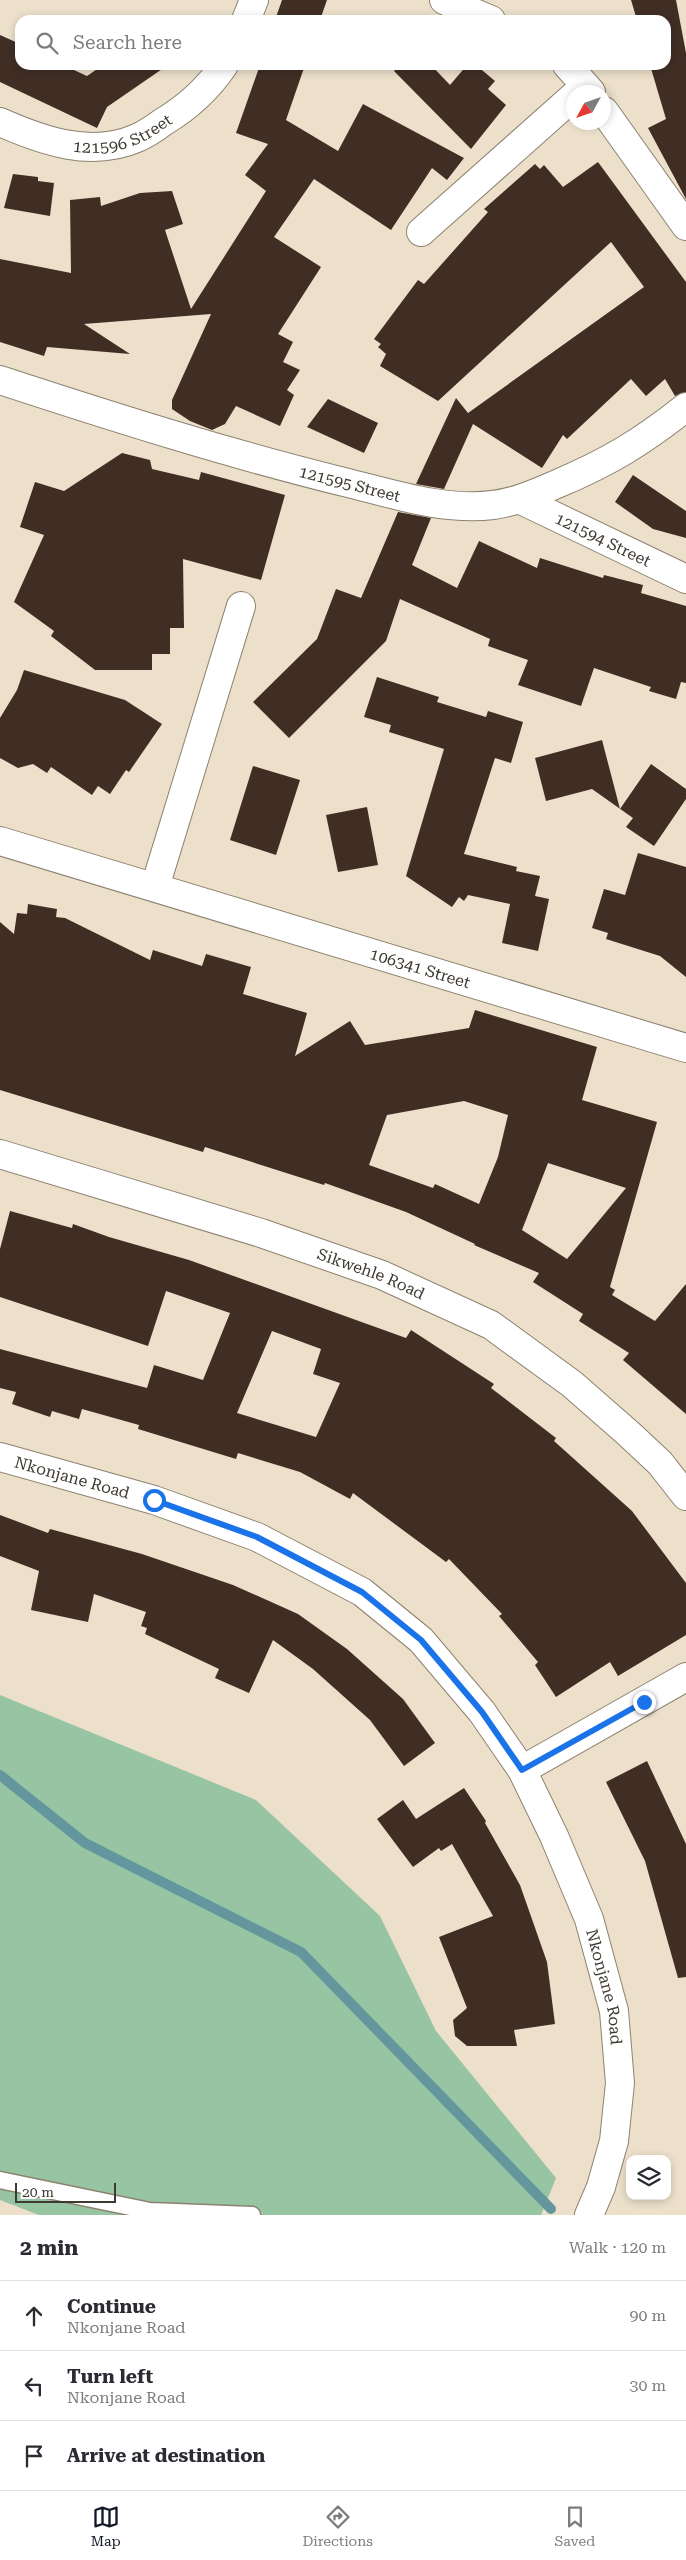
<!DOCTYPE html>
<meta charset="utf-8">
<style>
:root{--surface:#fff;--page:#f2f2f3;--text:#2b2b33;--muted:#7c7c81;--line:#e1e1e2;--accent:#111827}
body{margin:0;font-family:"Roboto Serif",serif;background:var(--page);color:var(--text)}
.controls{position:absolute;right:15px;bottom:15px;display:grid;overflow:hidden;border-radius:10px;box-shadow:0 2px 8px #0003}
.controls button{width:45px;height:45px;display:grid;place-items:center;padding:0;border:0;border-bottom:1px solid var(--line);background:var(--surface);color:var(--text);font:25px sans-serif}
.compass{position:absolute;left:566px;top:85px;width:45px;height:45px;border-radius:50%;background:var(--surface);box-shadow:0 2px 8px #0003;rotate:230deg}
.scale{position:absolute;left:15px;bottom:12px;width:101px;box-sizing:border-box;padding-left:5px;border:2px solid #3e3931;border-top:0;font-size:14px;line-height:18px;white-space:nowrap;color:#3e3931;-webkit-text-stroke:4px #fff;paint-order:stroke}
.stop{position:absolute;width:15px;height:15px;margin:-11px;border:4px solid #1a73e8;border-radius:50%;background:#fff}
.stop.end{background:#1a73e8;border-color:#fff;box-shadow:0 1px 5px #0008}
.list{margin:0;padding:0;list-style:none}
h2{display:flex;justify-content:space-between;align-items:center;height:65px;margin:0;padding:0 20px;font-size:21px}
h2 small{font-size:16px;font-weight:400;color:var(--muted)}
.list li{display:grid;grid-template-columns:32px 1fr auto;gap:15px;align-items:center;box-sizing:border-box;height:70px;padding:0 20px;border-top:1px solid var(--line)}
.list b{display:block;font-size:19px;white-space:nowrap}
.list p{margin:0;font-size:16px;white-space:nowrap;color:var(--muted)}
.list em{font-size:16px;font-style:normal;color:var(--muted)}
.icon{flex:none;width:28px;height:28px;fill:none;stroke:currentColor;stroke-width:2;stroke-linecap:round;stroke-linejoin:round}
.map{position:relative;flex:none;width:686px;height:2215px;overflow:hidden}
.search{position:absolute;background:var(--surface);box-shadow:0 2px 8px #0003;left:15px;right:15px;top:15px;height:55px;display:flex;align-items:center;gap:12px;box-sizing:border-box;padding:0 18px;border-radius:15px;color:var(--muted);font-size:19px}
.sheet{height:275px;background:var(--surface)}
nav{display:flex;justify-content:space-around;align-items:center;box-sizing:border-box;height:70px;border-top:1px solid var(--line);background:var(--surface);font-size:14px;color:var(--muted)}
nav a{display:grid;justify-items:center;gap:2px}
nav .on{color:var(--accent)}
.map>svg:first-child{display:block}
.green{fill:#97c4a3}
.lines{fill:none;stroke-linecap:round;stroke-linejoin:round}
.stream{stroke:#64979d;stroke-width:10}
.building{fill:#402e25;fill-rule:evenodd}
.service-casing{stroke:#8d826f;stroke-width:19}
.minor-casing{stroke:#8d826f;stroke-width:30}
.service{stroke:#fff;stroke-width:16}
.minor{stroke:#fff;stroke-width:28}
.route{stroke:#1a73e8;stroke-width:6}
.labels{text-anchor:middle;dominant-baseline:central;stroke-width:5;stroke-linejoin:round;paint-order:stroke}
.street-label{font-size:16px;fill:#3e3931;stroke:#fff}
</style>
<div class="map">
<svg width="686" height="2215" viewBox="0 0 686 2215">
<rect width="100%" height="100%" fill="#ece0cb"/>
<path class="green" d="M0,1695L256,1800L380,1916L436,2031L556,2178L541,2215H39L0,2200Z"/>
<g class="lines">
<path class="stream" d="M0,1775L85,1843L301,1952L551,2209"/>
</g>
<path class="building" d="M282,0H327L320,20H275Z
M631,0H676L686,53V199L648,128L666,119L650,65H666V20H637Z
M0,35L20,44V65H63L87,76L103,65H168L107,107L97,128L0,82Z
M260,65H305L286,120L338,151L363,104L464,158L447,180L432,168L391,230L314,179L274,237L321,267L278,334L293,342L283,362L300,370L287,390L294,395L280,426L236,406L225,424L212,430L190,421L172,409V400L211,314L84,324L130,354L47,347L44,356L0,342V259L71,273L70,200L100,197L101,206L140,193L172,191L183,224L165,230L191,309L266,191L245,175L268,144L236,133Z
M400,65H431L450,85L467,65H476L495,81L488,89L506,105L471,149L394,71Z
M598,162L686,282V392L675,396L665,379L646,396L631,379L567,439L563,435L542,468L473,424L444,489L416,484L456,398L468,413L644,287L611,242L438,401L380,366L386,354L378,347L381,344L374,339L418,280L424,284L488,212L484,209L535,164L540,169L544,165L563,187Z
M13,174L38,177V181L54,183L50,216L4,208Z
M328,399L378,423L364,453L307,427Z
M122,453L150,460L152,469L199,480L201,472L285,495L261,580L183,559L184,628H170V654H152V670H95L51,636L54,631L14,602L44,535L20,527L35,482L64,491Z
M633,475L686,511V538L653,529L615,502Z
M398,512L431,518L412,565L457,588L479,541L537,568L540,558L603,578L604,575L643,585L641,593L686,606V683L681,682L676,699L649,691L651,687L594,668L581,706L518,685L528,660L488,646L490,639L400,599L386,641L289,738L253,702L317,639L336,589L361,598Z
M24,670L125,700L162,724L129,772L126,770L110,794L98,786L92,795L51,767L47,773L33,764L18,768L0,758V718L17,690Z
M377,677L439,697L437,702L486,717L488,711L523,722L511,763L495,758L464,854L517,867L516,871L540,876L535,896L549,899L538,951L502,943L510,904L468,895L464,901L459,897L452,907L406,876L444,749L389,732L391,725L364,717Z
M602,740L620,809L651,764L686,789V799L654,846L626,827L633,818L592,789L546,801L535,758Z
M253,766L300,780L276,855L230,840Z
M367,807L378,865L338,872L326,815Z
M638,853L686,867V977L660,956L606,939L608,933L592,928L604,889L625,895Z
M28,904L57,909L56,917L65,918L150,960L153,950L202,966L206,954L251,967L243,994L307,1013L295,1056L350,1021L365,1045L469,1028L475,1010L597,1047L582,1100L657,1122L610,1287L615,1290L612,1295L655,1321L686,1284V1414L623,1360L629,1353L579,1321L583,1314L533,1282L539,1273L474,1245L475,1244L406,1212L325,1183L324,1185L205,1147L203,1152L0,1090V922L14,934L17,913L27,914ZM464,1101L508,1115L498,1157L479,1204L435,1184L433,1188L369,1165L387,1115ZM548,1163L626,1188L567,1259L522,1230Z
M10,1211L72,1228L73,1224L109,1237L189,1260L406,1338L411,1330L494,1384L491,1388L556,1438L554,1441L632,1511L686,1583V1635L618,1676L610,1662L556,1697L535,1665L538,1662L499,1616L502,1614L449,1559L446,1562L353,1493L350,1499L300,1472L238,1453L236,1459L138,1429L139,1425L82,1409L79,1419L52,1411L50,1417L12,1404L16,1392L0,1388V1349L147,1388L154,1365L203,1380L230,1313L166,1291L148,1346L0,1297V1249ZM272,1331L321,1349L313,1374L340,1383L316,1437L237,1413Z
M0,1515L48,1533L50,1529L142,1554L233,1585L298,1614L347,1649L403,1699L435,1743L404,1766L370,1720L313,1669L273,1640L249,1693L215,1678L219,1669L145,1634L147,1628L141,1626L146,1612L94,1594L88,1622L31,1610L39,1571L0,1556Z
M647,1761L686,1844V1977L678,1978L645,1861L606,1782Z
M464,1788L486,1821L485,1823L520,1885L547,1962L555,2024L514,2030L517,2046H467L455,2036L453,2020L467,2008L439,1937L493,1916L452,1844L441,1851L439,1848L413,1867L377,1819L403,1800L416,1819Z"/>
<g class="lines">
<defs>
<path id="service" d="M0,2180L150,2211L252,2215"/>
<g id="minor">
<path d="M444,0L491,20"/>
<path d="M246,20L254,0"/>
<path d="M567,65L591,92"/>
<path d="M604,111L686,226"/>
<path id="s1" d="M0,122C43,141 91,158 137,138C146,134 155,128 163,122C188,107 208,89 224,65"/>
<path d="M421,232L574,96"/>
<path id="s2" d="M0,380C116,418 233,455 352,484C396,495 446,511 493,505C516,502 536,493 557,484C609,462 642,442 686,407"/>
<path id="s3" d="M521,500L686,579"/>
<path id="s4" d="M0,841L686,1048"/>
<path d="M155,887L241,606"/>
<path id="s5" d="M0,1154L261,1233L382,1275L491,1325L572,1384L629,1434L660,1463L686,1496"/>
<path id="s6" d="M0,1457L154,1500L257,1537L362,1592L421,1640L482,1712L522,1770L554,1836L589,1919L614,2011L620,2083L614,2141L601,2187L589,2215"/>
<path d="M522,1770L686,1677"/>
</g>
</defs>
<use href="#service" class="service-casing"/>
<use href="#minor" class="minor-casing"/>
<use href="#service" class="service"/>
<use href="#minor" class="minor"/>
</g>
<g class="lines">
<path class="route" d="M154,1500L257,1537L362,1592L421,1640L482,1712L522,1770L644,1702"/>
</g>
<g class="labels">
<g class="street-label">
<text stroke="none"><textPath href="#s1" startOffset="129">121596 Street</textPath></text>
<text stroke="none"><textPath href="#s2" startOffset="365">121595 Street</textPath></text>
<text stroke="none"><textPath href="#s3" startOffset="91">121594 Street</textPath></text>
<text stroke="none"><textPath href="#s4" startOffset="439">106341 Street</textPath></text>
<text stroke="none"><textPath href="#s5" startOffset="390">Sikwehle Road</textPath></text>
<text stroke="none"><textPath href="#s6" startOffset="75">Nkonjane Road</textPath></text>
<text stroke="none"><textPath href="#s6" startOffset="862">Nkonjane Road</textPath></text>
</g>
</g>
</svg>
<div class="controls">
<button><svg class="icon" aria-label="layers" viewBox="0 0 24 24"><path d="M12 4l9 5-9 5-9-5zM3 14l9 5 9-5"/></svg></button>
</div>
<svg class="compass" viewBox="-18 -18 36 36"><path d="M0-13l5 13h-10z" fill="#e53935"/><path d="M0 13l5-13h-10z" fill="#7c7c81"/></svg>
<div class="scale">20 m</div>
<div class="stop" style="left:154px;top:1500px"></div>
<div class="stop end" style="left:644px;top:1702px"></div>
<div class="search"><svg class="icon" aria-label="search" viewBox="0 0 24 24"><circle cx="10" cy="10" r="6"/><path d="M15 15l6 6"/></svg>Search here</div>
</div>
<section class="sheet">
<h2>2 min<small>Walk · 120 m</small></h2>
<ul class="list">
<li><svg class="icon" aria-label="ahead" viewBox="0 0 24 24"><path d="M12 20V5M6 11l6-6 6 6"/></svg><div><b>Continue</b><p>Nkonjane Road</p></div><em>90 m</em></li>
<li><svg class="icon" aria-label="left" viewBox="0 0 24 24"><path d="M17 20v-9H6M10 6l-5 5 5 5"/></svg><div><b>Turn left</b><p>Nkonjane Road</p></div><em>30 m</em></li>
<li><svg class="icon" aria-label="arrive" viewBox="0 0 24 24"><path d="M6 21V4h12l-3 4 3 4H6"/></svg><div><b>Arrive at destination</b></div></li>
</ul>
</section>
<nav>
<a class="on"><svg class="icon" aria-label="map" viewBox="0 0 24 24"><path d="M3 6l6-2 6 2 6-2v14l-6 2-6-2-6 2zM9 4v14M15 6v14"/></svg>Map</a>
<a><svg class="icon" aria-label="directions" viewBox="0 0 24 24"><path d="M12 3l9 9-9 9-9-9zM9 14v-3h6M13 9l2 2-2 2"/></svg>Directions</a>
<a><svg class="icon" aria-label="saved" viewBox="0 0 24 24"><path d="M7 4h10v16l-5-4-5 4z"/></svg>Saved</a>
</nav>
